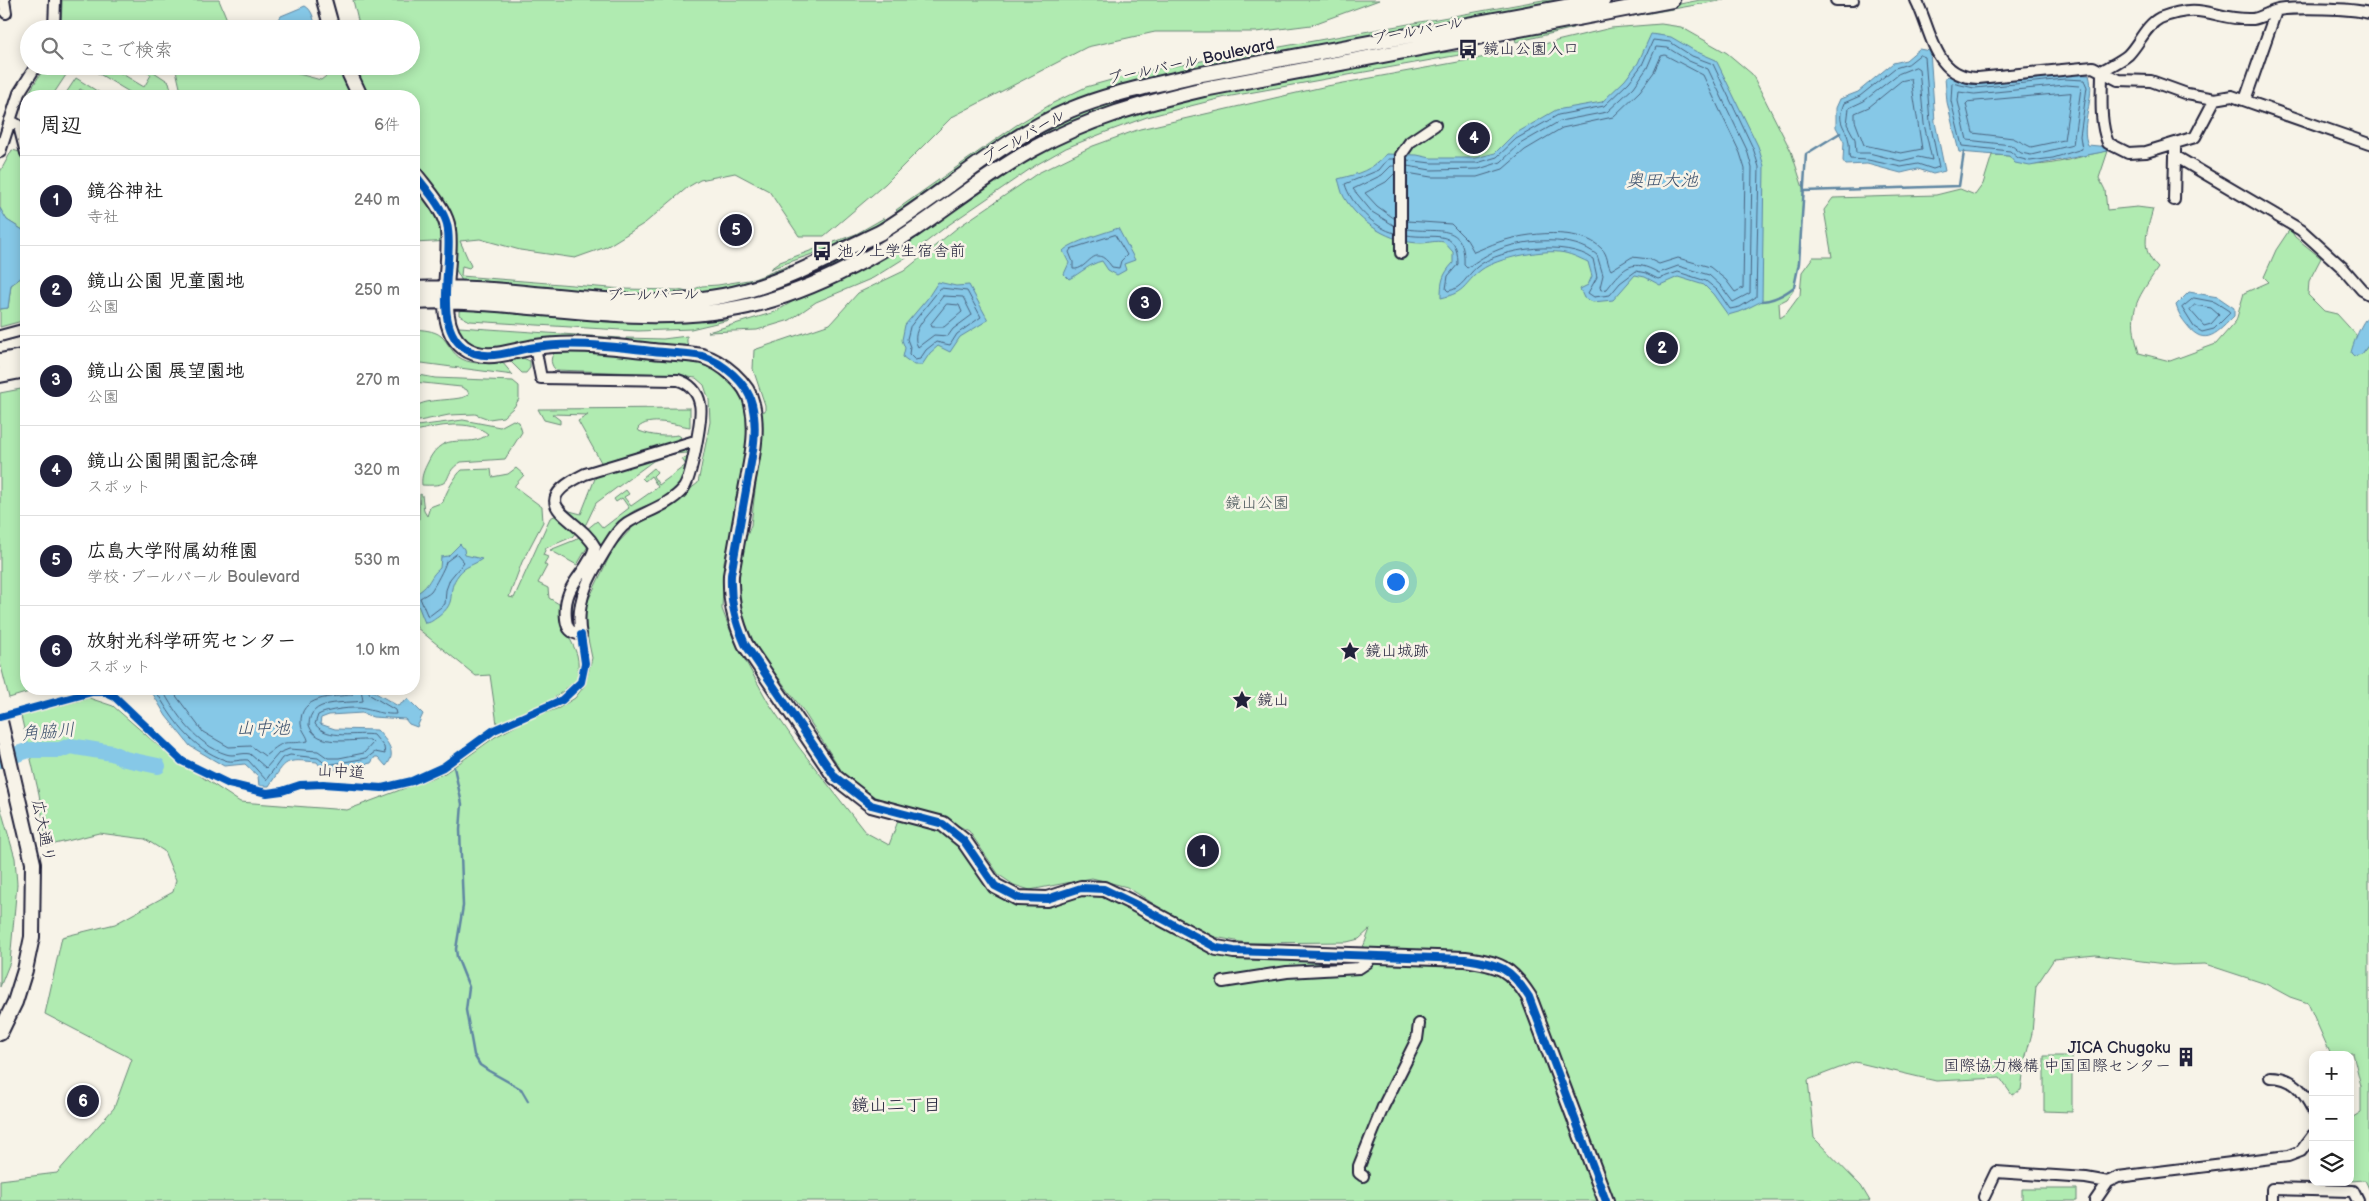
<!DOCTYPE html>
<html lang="ja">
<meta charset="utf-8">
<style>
:root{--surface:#fff;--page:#f6f6f6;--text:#222;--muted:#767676;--line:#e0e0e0;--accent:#22223b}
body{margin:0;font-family:"Balsamiq Sans","Klee One",sans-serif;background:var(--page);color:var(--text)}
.controls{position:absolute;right:15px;bottom:15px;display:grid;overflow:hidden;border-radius:10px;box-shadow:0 2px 12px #0003}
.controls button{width:45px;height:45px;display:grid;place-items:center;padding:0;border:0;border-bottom:1px solid var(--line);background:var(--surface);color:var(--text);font:25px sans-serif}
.you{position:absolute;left:1395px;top:581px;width:18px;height:18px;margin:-12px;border:4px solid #fff;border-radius:50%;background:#1a73e8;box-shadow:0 0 0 8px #1a73e833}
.badge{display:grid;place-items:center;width:32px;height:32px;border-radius:50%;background:var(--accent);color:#fff;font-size:16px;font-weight:700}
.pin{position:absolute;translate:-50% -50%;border:2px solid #fff;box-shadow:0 1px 5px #0006}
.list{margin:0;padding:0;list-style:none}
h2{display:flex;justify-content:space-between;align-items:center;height:65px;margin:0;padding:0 20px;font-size:21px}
h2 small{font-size:16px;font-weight:400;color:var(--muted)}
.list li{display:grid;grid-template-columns:32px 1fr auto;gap:15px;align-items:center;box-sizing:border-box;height:90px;padding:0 20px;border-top:1px solid var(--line)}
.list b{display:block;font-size:19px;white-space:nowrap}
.list p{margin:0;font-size:16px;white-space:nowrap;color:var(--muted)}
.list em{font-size:16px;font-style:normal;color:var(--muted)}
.icon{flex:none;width:28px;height:28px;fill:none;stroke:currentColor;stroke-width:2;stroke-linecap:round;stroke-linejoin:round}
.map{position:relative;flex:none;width:2369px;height:1201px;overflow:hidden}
.search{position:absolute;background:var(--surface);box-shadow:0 2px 12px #0003;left:20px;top:20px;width:400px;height:55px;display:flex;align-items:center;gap:12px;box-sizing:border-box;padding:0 18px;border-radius:28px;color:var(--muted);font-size:19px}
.panel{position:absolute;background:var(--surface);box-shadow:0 2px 12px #0003;left:20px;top:90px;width:400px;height:605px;border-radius:20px}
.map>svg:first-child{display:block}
.green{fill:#b0ebb1;stroke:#698676}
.water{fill:#86c8e7;stroke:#5e86a2}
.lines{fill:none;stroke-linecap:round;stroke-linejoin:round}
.shore{stroke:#4a6480;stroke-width:1}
.stream{stroke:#5e86a2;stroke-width:2.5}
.river{stroke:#86c8e7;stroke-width:16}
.minor-casing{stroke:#22223b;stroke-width:14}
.tertiary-casing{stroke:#22223b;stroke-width:18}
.minor{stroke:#f7f3e8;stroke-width:10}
.tertiary{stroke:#f7f3e8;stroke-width:14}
.cycleway-casing{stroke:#f7f3e8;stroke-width:11}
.cycleway{stroke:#0057b8;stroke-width:8}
.labels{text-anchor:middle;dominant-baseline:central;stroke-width:5;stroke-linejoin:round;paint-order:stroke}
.street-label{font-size:16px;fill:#22223b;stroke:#f7f3e8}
.poi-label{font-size:16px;fill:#22223b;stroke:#f7f3e8;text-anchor:start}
.park-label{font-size:16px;fill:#465458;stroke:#f7f3e8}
.water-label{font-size:18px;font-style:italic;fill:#40546f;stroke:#f7f3e8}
.neighbourhood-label{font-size:18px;fill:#22223b;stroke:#f7f3e8}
</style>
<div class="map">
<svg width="2369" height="1201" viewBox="0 0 2369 1201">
<rect width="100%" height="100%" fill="#f7f3e8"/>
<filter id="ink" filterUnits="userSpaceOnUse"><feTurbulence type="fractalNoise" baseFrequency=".02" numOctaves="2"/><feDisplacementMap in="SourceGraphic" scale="10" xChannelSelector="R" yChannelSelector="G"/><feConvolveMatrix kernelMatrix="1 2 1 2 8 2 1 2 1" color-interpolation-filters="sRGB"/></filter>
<g filter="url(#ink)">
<path class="green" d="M62,0H219L231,29H112L100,23L96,29H61Z
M353,0H1379L1311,25L1256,32H1155L1087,47L952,117L885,184L824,236H799L769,191L735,173L700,180L688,187L645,223L606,247L575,258L520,250L480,239L460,241L471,266L469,268L462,266L461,276L622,289L679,290L687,292L702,286L718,285L754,279L790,265V267C713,304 628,297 546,290C518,287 489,287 462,281L452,263L451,241L414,243V96H182L175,66H269L321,80L339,66H411V29H360Z
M1543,0H1561L1536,7L1138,81L1084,99L961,170L898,212L896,210L1015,126L1053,103L1086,87L1140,72Z
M1700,0H1724L1633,16L1640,12Z
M1515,23L1146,97L1111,107L1073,121L1026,146L883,242L801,283L743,301L672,311L629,307L794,281L819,271L865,247L1031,137L1094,106L1161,88Z
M1661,24L1681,27L1727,53L1752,74L1791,151L1804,191L1799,263L1793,291L1787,299L1779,303L1780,318L1786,314L1800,295L1802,272L1813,257H1832L1824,210L1833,198L1936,195L1960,189L1975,195L1983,184L1992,155L2009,156C2030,177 2081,154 2108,151L2099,178L2105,190L2107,210L2137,207L2153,209C2147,232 2139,249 2158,268C2135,302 2127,311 2139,353L2170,361L2216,344L2236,321L2244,293L2269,282L2264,277L2276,250L2290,229L2295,237L2321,258L2309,281L2308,295L2324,311L2337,314L2358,337L2355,342L2362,354L2369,344V1189L2365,1180L2350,1181V1119L2361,1112V1086L2353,1053L2331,1055L2308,1003L2290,997L2266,984L2205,964L2172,965L2096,955L2054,959L2036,986L2032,1033L2025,1060L2021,1090L2012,1095L2000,1078L1936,1081L1855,1062L1808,1080L1814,1138L1861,1186L1870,1201H0V1180L57,1173L114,1108L132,1059L45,1014L62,937L115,924L173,892L176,880L164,851L145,839L99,833L47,846L39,794L21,716L89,698L113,706L170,756L240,802L347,810L445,773L495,737L531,718L559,708L575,698L585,685L592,658L586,629L585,607L614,547L636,524L664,509L698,483L710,422L709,400L704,385L696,378L664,374L556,370C551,366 549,357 555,353L587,352L698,363L721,372L740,392L746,404L748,444L733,527L724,562L722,609L734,640L768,702L798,746L865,832L889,845L901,813L943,824L995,886L1018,898L1104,889L1217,948L1355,955L1364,945L1370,929L1359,939L1347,942L1246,943L1210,936L1182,922L1127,887L1092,878L1030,890L1014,885L999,875L969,831L945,819L884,804L850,784L802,709L757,649L744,621L739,602L735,583L738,560L751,525L761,439L760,412L765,411V405L753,369L754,350L830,324L858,293L904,271L957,228L1038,173L1093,146L1140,129L1327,86L1502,54L1611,28Z
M1572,26L1574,28L1516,42L1515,39L1528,34Z
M1460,51L1459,55L1226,97L1147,117L1106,132L1066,148L1036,165L947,226L908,256L873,278L816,302L790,320L757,330L708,332L775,312L977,192L1046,147L1109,119L1213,94L1408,56Z
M45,66H72L52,96H27Z
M86,66H109L144,87L151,75L136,66H145L169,82L172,93L169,96H136Z
M76,78L105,96H92L80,89L75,96H64Z
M12,150L20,152L26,170V232L7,220L0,211V172Z
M884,218V223L852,240L770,269L780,262L856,234Z
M26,274V320L0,327V309L8,308L11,285Z
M466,309L626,322L729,320L691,329L638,331L470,321L459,315V311Z
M459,327L620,338V343L503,351L472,349L457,333Z
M414,329C422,330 434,330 441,336C449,343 452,354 462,359C473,365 489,363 502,362L513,375L414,362Z
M687,336V343L692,348L626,345V338L663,339Z
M523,358L530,361V368L526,373H522L510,361Z
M414,374L435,378L513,381L519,386V399L514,407L503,417L489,419L475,414L449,415L414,422C414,418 413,413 414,410C418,396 462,403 469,394L467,390L461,387L414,382Z
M26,388V689H39L9,698L0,662V393Z
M690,408V427C676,425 649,416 638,428L639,431C652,436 665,437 678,435L681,437L679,439L661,447L602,464L578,421L588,415L552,414L560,420V424L544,420L538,409Z
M463,420L500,427L513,420L519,422L522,432L505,459L461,462C439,475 459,487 422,485C421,476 424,470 428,462C444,427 468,451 488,434C471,419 436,426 416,431L415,429L417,426Z
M684,449L688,453L673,454L653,461L596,503L586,524L582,527L562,509L581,514L596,476Z
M688,457L690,458C687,467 685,480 679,487C668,503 644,503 629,514C615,525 577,584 573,601C572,610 573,620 571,628L570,601L597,549L586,530L597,521L603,528L629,508L622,498L616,502L614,499L626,490L629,494L624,497L631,506L658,487L651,476L645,481L642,478L654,468L657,472L653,476L659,485L686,465L682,459Z
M516,468L524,475L515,485V487L542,507L543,522L522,562L509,597L514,598L550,518L557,515L576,532L572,537L546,548L543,555L548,557L544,564L547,566L538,583L548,588L549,598L559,604L561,612L564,613C562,630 572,639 577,655C579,662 578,672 578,679L553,699L497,724L490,675L476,676L417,628L414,620V519H419L420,494L422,495L424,511L427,516L430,507L443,502C445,494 456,474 462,470L491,469L492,477L508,474Z
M580,536L588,546L577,565L550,550L575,540Z
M0,806L15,858L17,884L10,962L0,987Z
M2044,1056H2072V1112L2044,1111Z
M2022,1189H2077V1201H2022Z"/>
<path class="water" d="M305,6C313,10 314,21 316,29H281L278,21L281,16Z
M1651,34L1671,37L1695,51L1716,60L1758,146L1764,166L1762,301L1742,311L1728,315L1713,294L1704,285L1678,277L1660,285L1645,277L1635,275L1613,300L1593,302L1584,298L1580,289L1588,285L1592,276L1588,262C1579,258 1570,253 1559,252C1540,250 1497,258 1481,270C1463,284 1467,292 1441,298C1441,282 1442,275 1453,263V252L1444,242C1435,240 1429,243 1421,243C1391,243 1359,223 1344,197C1341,192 1340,184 1338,179C1358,174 1373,170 1386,154L1417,155L1431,158H1476L1495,153L1513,135L1556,110L1602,102L1625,80L1638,63Z
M1919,49L1930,51L1935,122L1945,171L1933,174L1918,169L1901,173L1867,164L1846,165L1843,161L1844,142L1836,127V108L1840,99L1858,92L1893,63L1906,60Z
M2065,74L2089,75C2096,98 2079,125 2088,145L2109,147L2108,151L2030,166L2015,163L2009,156L1959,152L1947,102L1945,78L1950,75L1973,83Z
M0,208L7,220L26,232V274L11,285L8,308L0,309Z
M1118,228L1135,260L1124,264L1126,270L1117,275L1108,270L1102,261C1089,264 1081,273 1069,279L1064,274L1069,263L1063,251C1071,242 1105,233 1118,228Z
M938,282L956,286L969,285L988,320L960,337L950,352L938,346L930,353L922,365H914L903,357L905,348L902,340L905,325L927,299Z
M2189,292L2218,297L2234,308V316C2219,331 2205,349 2187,325C2182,319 2178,313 2176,305Z
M2369,316V344L2362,354L2354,356L2351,353C2352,346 2363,318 2369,316Z
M460,544L464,549L465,555L482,559C474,565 465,566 459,574C444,593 460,600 438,617C433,620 431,623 425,623L414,595C432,585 427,579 440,568L441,557L448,556Z
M150,689H369L398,706L408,699L423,714L417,727L409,724L405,719L373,717L362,713L329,715L321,718L320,724L335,729L377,730C387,741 398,753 386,766L378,757H375L371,763L341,769L323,770L317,762C284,759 287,759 269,786H259L258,776L245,764L224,766L190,746L166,716Z"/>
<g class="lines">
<path class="shore" d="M1920,55L1925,57L1930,122L1939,167L1933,169L1918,164L1901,167L1868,160L1850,159C1848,154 1850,148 1849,143C1847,126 1835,125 1844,103L1860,96L1895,68L1908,64Z
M1916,67L1919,69L1924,124L1932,160L1918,157L1901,161L1869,153H1856L1855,139L1847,124L1849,108L1864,101L1898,74Z
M1911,79L1922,149L1901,153L1864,145L1855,121V113L1869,107L1901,81Z
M2065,79L2084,80L2087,87L2080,136L2082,149L2053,158L2030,161L2018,158L2010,151L1962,146L1951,101L1952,83L1974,88Z
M2066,85L2079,86L2081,88L2073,145L2031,155L2021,153L2011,145L1967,140L1958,101L1959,92L1974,94Z
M2071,93L2064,140L2031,147L2013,138L1973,133L1966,104L1968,102Z
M1395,159H1388L1379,170L1345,184C1350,203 1375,229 1395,233
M1407,160L1431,163H1477L1497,157L1516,139L1558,115L1604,106L1629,82L1642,65L1653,40L1670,42L1692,56L1713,64L1753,148L1759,167L1756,297L1740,307L1730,309L1717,290L1706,281L1678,272L1658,279L1646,273L1636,271L1620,283L1610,295L1594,297L1588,293L1597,277L1593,259C1568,240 1501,247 1477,267C1467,275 1462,289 1448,291L1446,289L1448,276L1458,264C1458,226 1432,240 1407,235
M1395,166H1391L1382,175L1353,189L1372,212L1395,226
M1407,166L1431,170L1479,169L1501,162L1520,144L1560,121L1607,112L1634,87L1647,68L1656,47L1668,48L1689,61L1708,69L1747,150L1752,168L1750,293L1733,302L1721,286L1709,275L1678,266L1659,273C1632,258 1625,266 1607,289L1601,290L1600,287L1603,275L1597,255C1574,235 1527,239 1500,249C1487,254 1477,261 1467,268L1464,265C1466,220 1435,234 1407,229
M1395,173L1386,182L1365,193L1377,206L1395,219
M1407,173L1431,177H1477L1503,169L1525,150L1562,128L1613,117L1640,91L1654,72L1661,56L1665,55L1703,75L1740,153L1745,169L1743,288L1735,292L1726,280L1710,267L1678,258L1659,264L1649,259L1632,257L1611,270C1607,264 1608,255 1602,249C1581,226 1525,233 1499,242C1490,245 1482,249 1474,252L1467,240L1451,224L1407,221
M1115,235L1127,255L1121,261L1119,268L1112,267C1093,240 1089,271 1073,269V262L1069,252L1071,249Z
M941,288L967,291L981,317L957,334L950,345L936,342L926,350L920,359L915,360L909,354L910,347L907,339L910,327Z
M943,296L963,297L972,315L953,329L948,336L934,335L918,347C908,329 933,311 943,296Z
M2194,298L2215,302L2229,311L2230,313L2214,329L2202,332L2194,327L2182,308Z
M947,304L959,305L962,312L944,327H932L931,324Z
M2195,305L2211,308L2219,315L2211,324L2204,326L2190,310Z
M457,554L464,562L450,579L446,590L445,604L428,617L420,598C423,596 428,594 431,591C434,587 445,567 446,562Z
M155,689C171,718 192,749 225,760C232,763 240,759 248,760L266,780L282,758L290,755L318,758L327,765L367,758L375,752L385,754L384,747L374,735C357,732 327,741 315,724L318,715C326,710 355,706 365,709C374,711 387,715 396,714L395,710L370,695L368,689
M162,689C176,715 197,745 226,754C234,757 242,752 250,754L266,768L279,753L289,749L318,751L328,758H339L364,753L373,743L370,740C352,739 316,748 309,725C309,698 344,704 363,701L361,689
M171,689L203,732L229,747L251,746L265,756C289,736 282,746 308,741C308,736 302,731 301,724C299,695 333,697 352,695L354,689"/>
<path class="stream" d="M1804,191L1959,186L1964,152
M1762,301C1775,300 1784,295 1794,287L1799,263L1806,154L1840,133
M454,767L462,804L460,830L463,906L456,949L457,957L469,987L466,1010L474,1055L480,1065L489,1071L521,1089L528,1101"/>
<path class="river" d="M0,760L29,750H60L70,746L112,753L125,759L158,766"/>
<defs>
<path id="minor" d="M4,0L6,13
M1836,0H1853
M1916,0C1932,31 1934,78 1978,78L2093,67L2118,80L2151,81L2187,94L2215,99
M2369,13C2350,8 2297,7 2278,10C2269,12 2261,18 2253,19C2214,21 2205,0 2160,18C2146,25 2139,44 2128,55C2121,61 2110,66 2102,71C2102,95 2099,121 2108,143L2128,153L2146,152L2195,137L2215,99L2232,96L2369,144
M54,29L55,0
M2245,100L2276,11
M10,120L19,126L26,153
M2175,144V156L2301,230L2343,268L2362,290L2369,294
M0,152L19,93L36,66
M2174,200L2175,156
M1401,253V155L1410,142L1435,125
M0,336L26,329
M535,347L541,378L678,380C689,383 698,392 700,404C703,415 691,480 683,489C670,505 644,512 627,523C619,528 613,538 608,546C591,573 574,601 581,635C571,633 567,629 566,619C562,582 588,575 595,547C579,516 520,506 585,474L695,441
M1223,982L1287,972L1359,968L1368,962L1370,956
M2270,1077C2294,1077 2303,1091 2313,1110
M1363,1176L1359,1173V1166L1383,1107L1417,1039L1419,1024
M1984,1197L1996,1172L2086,1178L2108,1182
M2095,1201L2108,1182L2118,1177L2288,1156L2301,1151L2313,1135
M2272,1201V1189L2353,1191L2358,1201"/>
<path id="tertiary" d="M324,0L332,29
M346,66L360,96
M414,173C425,188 442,206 447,224C455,259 431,322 463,347C485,364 512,350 536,347C574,341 614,347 653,351C669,353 686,353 702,356C722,362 748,383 752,404C759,433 751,461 746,490C741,518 736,547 731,575C730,601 735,621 745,644L835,777L871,805L943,824L964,841L995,886L1018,898L1047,899L1081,888L1104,889L1135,904L1217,948L1234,951L1465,959C1499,964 1510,967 1529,997L1606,1201
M414,289C523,282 636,320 745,291C779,282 810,267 842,251C855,244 870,238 883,231C946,192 1002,139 1070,110C1110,93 1154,85 1196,75L1603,0
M414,302C450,300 484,303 520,306C599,313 682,324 760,303C797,293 833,277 866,259C925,227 975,181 1033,149C1087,119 1144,103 1204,89L1672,0
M0,361L26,356
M0,375L26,370
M0,721L33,863L32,937L25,970L15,1002L0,1033"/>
</defs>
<use href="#minor" class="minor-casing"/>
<use href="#tertiary" class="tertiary-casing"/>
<use href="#minor" class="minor"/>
<use href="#tertiary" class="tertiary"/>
<defs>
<path id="cycleway" d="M414,173C425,188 442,206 447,224C455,259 431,322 463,347C485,364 512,350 536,347C574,341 614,347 653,351C669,353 686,353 702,356C722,362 748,383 752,404C759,433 751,461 746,490C741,518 736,547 731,575C730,601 735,621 745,644L835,777L871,805L943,824L964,841L995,886L1018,898L1047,899L1081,888L1104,889L1135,904L1217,948L1234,951L1465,959C1499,964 1510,967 1529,997L1606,1201
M0,717L92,692H104L115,697L182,761L229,784L267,793L282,791L300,785L323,784L382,788L412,781L443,767L494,730L562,700L581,682L585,663L581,635"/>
</defs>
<use href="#cycleway" class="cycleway-casing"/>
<use href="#cycleway" class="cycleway"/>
</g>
</g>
<defs>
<symbol id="bus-bare" viewBox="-9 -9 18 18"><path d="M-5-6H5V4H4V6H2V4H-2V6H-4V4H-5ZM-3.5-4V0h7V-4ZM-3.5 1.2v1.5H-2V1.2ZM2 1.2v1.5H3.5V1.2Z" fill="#22223b" stroke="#f7f3e8" stroke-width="2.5" paint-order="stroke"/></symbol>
<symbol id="sight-bare" viewBox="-9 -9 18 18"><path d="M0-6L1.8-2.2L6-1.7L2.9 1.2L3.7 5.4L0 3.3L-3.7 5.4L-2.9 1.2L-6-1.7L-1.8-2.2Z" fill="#22223b" stroke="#f7f3e8" stroke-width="2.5" paint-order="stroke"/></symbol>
<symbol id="building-bare" viewBox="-9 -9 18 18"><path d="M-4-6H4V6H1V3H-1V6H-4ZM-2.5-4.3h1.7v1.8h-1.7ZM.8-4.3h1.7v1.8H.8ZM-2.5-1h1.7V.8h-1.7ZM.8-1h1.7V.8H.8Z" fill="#22223b" stroke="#f7f3e8" stroke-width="2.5" paint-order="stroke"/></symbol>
</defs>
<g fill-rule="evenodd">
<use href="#bus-bare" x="1454" y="35" width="28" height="28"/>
<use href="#bus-bare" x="808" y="237" width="28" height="28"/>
<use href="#sight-bare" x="1336" y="637" width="28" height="28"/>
<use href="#sight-bare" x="1228" y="686" width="28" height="28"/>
<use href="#building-bare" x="2172" y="1043" width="28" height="28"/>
</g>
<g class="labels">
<g class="street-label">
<text transform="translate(1418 31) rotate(-11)">ブールバール</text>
<text transform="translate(1191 62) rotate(-12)">ブールバール Boulevard</text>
<text transform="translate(1024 137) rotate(-30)">ブールバール</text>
<text transform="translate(653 295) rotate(-1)">ブールバール</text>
<text transform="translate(341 772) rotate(3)">山中道</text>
<text transform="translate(43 831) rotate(79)">広大通り</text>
</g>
<g class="poi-label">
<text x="1483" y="49">鏡山公園入口</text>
<text x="837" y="251">池ノ上学生宿舎前</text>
<text x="1365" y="651">鏡山城跡</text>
<text x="1257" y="700">鏡山</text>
<text x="2171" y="1048" text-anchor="end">JICA Chugoku<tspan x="2171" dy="18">国際協力機構 中国国際センター</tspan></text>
</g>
<g class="park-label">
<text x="1257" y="503">鏡山公園</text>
</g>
<g class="water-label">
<text x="1662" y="180">奥田大池</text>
<text x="263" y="728">山中池</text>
<text transform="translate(48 732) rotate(-5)">角脇川</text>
</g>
<g class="neighbourhood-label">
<text x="896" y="1105">鏡山二丁目</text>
</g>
</g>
</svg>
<div class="controls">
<button>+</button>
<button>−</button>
<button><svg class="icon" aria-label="layers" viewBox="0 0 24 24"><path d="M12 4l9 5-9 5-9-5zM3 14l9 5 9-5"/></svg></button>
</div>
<div class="you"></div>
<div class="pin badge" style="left:1203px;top:851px">1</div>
<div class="pin badge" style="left:1662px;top:348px">2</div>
<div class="pin badge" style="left:1145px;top:303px">3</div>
<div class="pin badge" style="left:1474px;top:138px">4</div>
<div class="pin badge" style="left:736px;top:230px">5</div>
<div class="pin badge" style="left:83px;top:1101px">6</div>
<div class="search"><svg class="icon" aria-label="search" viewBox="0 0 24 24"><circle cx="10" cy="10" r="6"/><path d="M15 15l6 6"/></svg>ここで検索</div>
<section class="panel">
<h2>周辺<small>6件</small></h2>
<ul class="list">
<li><span class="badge">1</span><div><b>鏡谷神社</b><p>寺社</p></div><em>240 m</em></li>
<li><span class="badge">2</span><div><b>鏡山公園 児童園地</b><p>公園</p></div><em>250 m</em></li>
<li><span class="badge">3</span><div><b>鏡山公園 展望園地</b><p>公園</p></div><em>270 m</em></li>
<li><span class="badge">4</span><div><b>鏡山公園開園記念碑</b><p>スポット</p></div><em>320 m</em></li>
<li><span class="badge">5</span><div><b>広島大学附属幼稚園</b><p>学校 · ブールバール Boulevard</p></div><em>530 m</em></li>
<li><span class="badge">6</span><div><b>放射光科学研究センター</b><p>スポット</p></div><em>1.0 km</em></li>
</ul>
</section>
</div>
